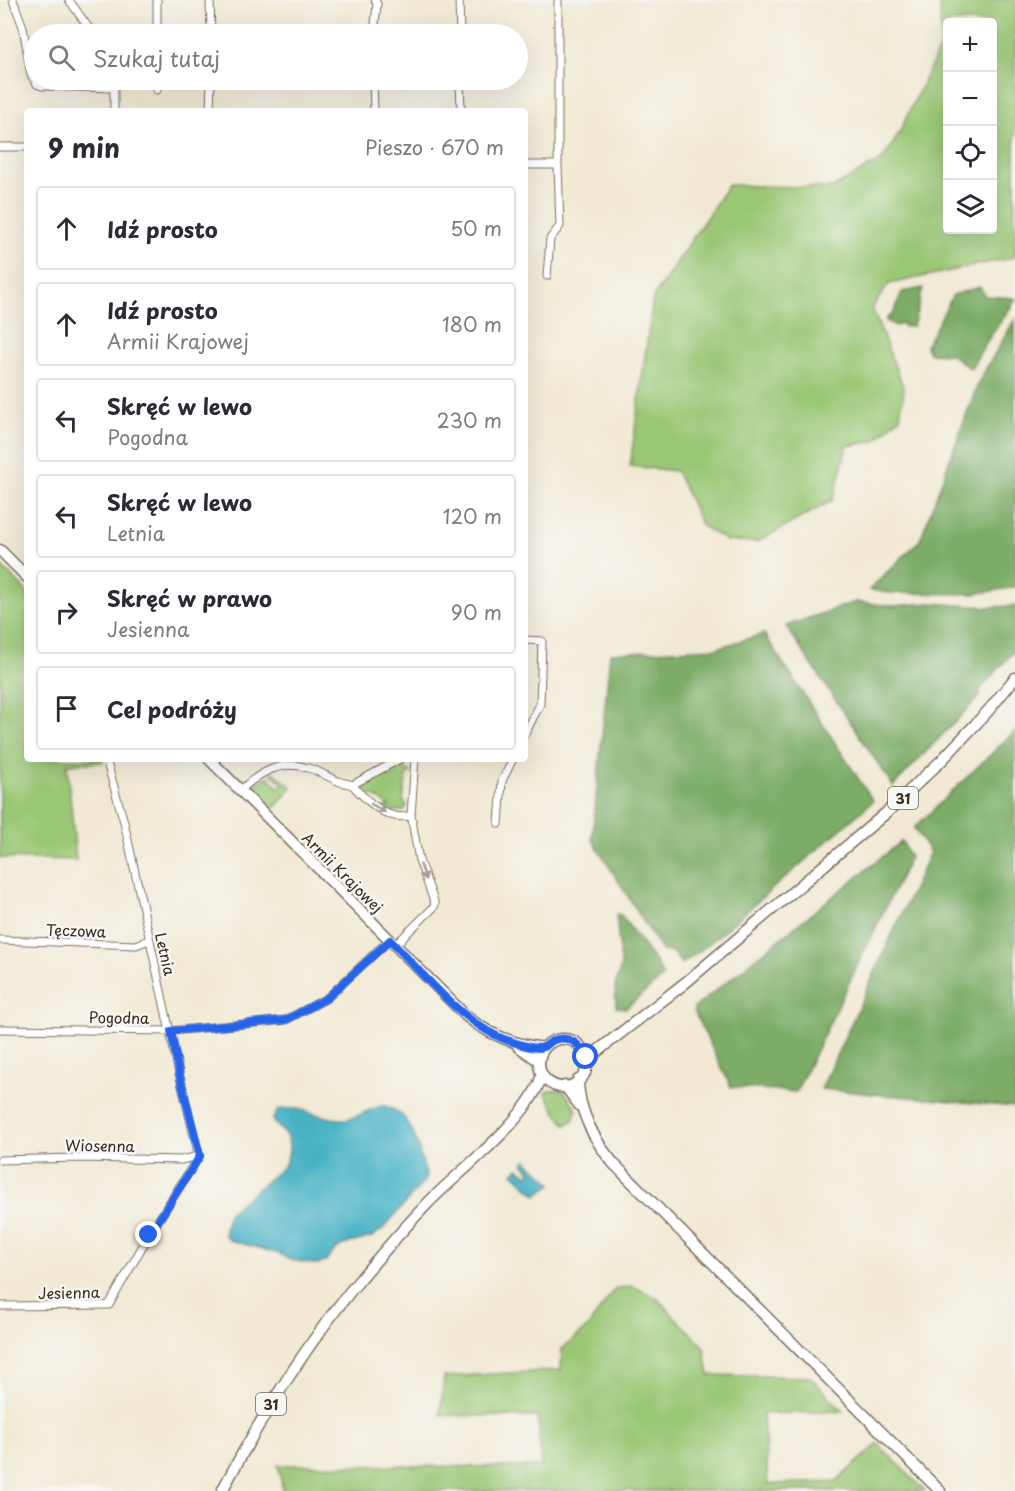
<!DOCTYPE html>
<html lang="pl">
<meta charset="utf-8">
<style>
:root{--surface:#fff;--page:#f7f7f7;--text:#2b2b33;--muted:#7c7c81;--line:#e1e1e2}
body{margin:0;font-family:"Playpen Sans",sans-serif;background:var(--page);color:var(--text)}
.controls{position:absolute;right:18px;top:18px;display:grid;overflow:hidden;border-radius:6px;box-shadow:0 6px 24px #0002}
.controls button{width:54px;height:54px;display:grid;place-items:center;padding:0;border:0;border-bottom:2px solid var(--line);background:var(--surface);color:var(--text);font:30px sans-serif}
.stop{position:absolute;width:18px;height:18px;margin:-14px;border:4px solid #2563eb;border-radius:50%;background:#fff}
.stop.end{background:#2563eb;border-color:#fff;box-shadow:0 2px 6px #0008}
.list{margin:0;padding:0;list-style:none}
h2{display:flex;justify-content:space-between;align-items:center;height:78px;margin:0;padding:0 24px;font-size:26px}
h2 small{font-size:20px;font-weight:400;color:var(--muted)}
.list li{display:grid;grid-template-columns:39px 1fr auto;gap:18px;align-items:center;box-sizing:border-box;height:84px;margin:0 12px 12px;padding:0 12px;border:2px solid var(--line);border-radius:6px}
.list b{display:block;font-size:22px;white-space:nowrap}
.list p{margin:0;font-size:20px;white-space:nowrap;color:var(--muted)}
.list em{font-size:20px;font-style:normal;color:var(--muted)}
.icon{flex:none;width:33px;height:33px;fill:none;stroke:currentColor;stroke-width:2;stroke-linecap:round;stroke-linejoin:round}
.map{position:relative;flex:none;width:1015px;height:1491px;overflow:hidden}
.search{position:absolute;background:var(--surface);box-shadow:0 6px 24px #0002;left:24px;top:24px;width:504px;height:66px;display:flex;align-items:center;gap:15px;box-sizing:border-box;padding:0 21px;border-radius:33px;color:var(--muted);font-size:22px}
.panel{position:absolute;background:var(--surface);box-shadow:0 6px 24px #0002;left:24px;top:108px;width:504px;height:654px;border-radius:6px}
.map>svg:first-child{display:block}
.green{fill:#9ac774;stroke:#6a7849;stroke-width:1.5;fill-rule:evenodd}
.forest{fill:#7bac66;stroke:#5b6b42;stroke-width:1.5}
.water{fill:#47b2c5;stroke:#416e72;stroke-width:1.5}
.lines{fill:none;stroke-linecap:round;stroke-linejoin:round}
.street-casing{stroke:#7b6d5e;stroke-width:9}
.secondary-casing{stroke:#7b6d5e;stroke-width:13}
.primary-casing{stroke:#7b6d5e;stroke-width:13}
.street{stroke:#fff;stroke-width:7}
.secondary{stroke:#fff;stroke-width:10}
.primary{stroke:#fff;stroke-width:10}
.oneway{fill:#a79f9a}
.route{stroke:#2563eb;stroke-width:8}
.labels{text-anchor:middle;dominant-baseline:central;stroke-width:5;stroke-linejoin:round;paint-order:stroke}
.shield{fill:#f6f6f2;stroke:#73675e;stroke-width:1.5}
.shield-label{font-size:14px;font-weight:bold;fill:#3b2a1e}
.street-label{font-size:15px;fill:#3b2a1e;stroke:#f6f6f2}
</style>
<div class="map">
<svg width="1015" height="1491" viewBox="0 0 1015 1491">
<rect width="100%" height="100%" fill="#f6f6f2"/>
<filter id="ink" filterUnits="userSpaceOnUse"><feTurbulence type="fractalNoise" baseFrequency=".0167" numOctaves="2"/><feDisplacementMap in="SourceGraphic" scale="12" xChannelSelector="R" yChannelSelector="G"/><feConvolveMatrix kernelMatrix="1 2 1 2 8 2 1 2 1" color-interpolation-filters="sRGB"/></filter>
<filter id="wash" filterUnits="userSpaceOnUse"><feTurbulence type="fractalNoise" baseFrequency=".008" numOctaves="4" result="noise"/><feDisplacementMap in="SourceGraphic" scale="24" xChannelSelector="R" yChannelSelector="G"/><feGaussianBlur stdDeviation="1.35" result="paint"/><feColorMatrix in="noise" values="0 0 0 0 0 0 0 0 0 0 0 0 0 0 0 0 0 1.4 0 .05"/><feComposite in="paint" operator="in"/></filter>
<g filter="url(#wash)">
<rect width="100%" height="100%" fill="#f1e9d4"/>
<path class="green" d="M940,0H1015V257L889,284L872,308L904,389L900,417L875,441L847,446L833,500L757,542L727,541L702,526L676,471L630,466L653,298L728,185L833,188L883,159L897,137L941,45ZM948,22H992V230H948Z
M0,565L27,592V759H102L103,762L67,764L76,860L0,858Z
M398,764L411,772L409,774L407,773L403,801L407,805L404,811H394L393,813L384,808L389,806L373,795L369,796L364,792L367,782Z
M274,772L292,787L272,811L278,817L276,818L250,790L252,786L268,776L279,788L283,784L271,773Z
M556,1089L564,1091L577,1109L573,1120L566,1125L556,1112L545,1092Z
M632,1286L656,1297L704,1347L709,1375L810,1377L843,1411L763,1414L768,1484L835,1482L878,1444L925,1491H283L278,1465L541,1467L538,1417L440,1415L444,1377L561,1370L562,1349L587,1328L615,1289Z"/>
<path class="forest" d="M980,287L985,296L1015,298V301L985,344L971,369L950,354L929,353L926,347L927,344L953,295Z
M923,288L913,326L904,327L902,323L896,326L886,321L888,317L893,314L902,292Z
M1015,319V587L974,594L891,593L869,590L920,540L979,381Z
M855,602L892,606L931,603L986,607L1015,606V650L979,691L981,695L893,786L786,626Z
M764,634L873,801L710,943L682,964L672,952L662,951L592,839L610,653L717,648Z
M1015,731V1107L821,1089L930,852L914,828Z
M902,841L910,857L796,1092L731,1087L694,1011V1008Z
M616,914L621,915L658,966L663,977L626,1008L616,1007L615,986L621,966Z"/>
<path class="water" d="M384,1106C416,1114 418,1152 427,1178L383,1229L372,1237L343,1245L336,1249L326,1261L318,1265L292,1260L277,1253L229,1240L225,1235V1229L228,1214L283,1167C289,1158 292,1144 285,1134C281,1128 275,1126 273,1119L278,1110C303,1104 320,1120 344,1119C359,1119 369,1107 384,1106Z
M526,1160L552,1184L536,1195L513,1173L518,1168L528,1175L531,1173L524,1164Z"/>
</g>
<g filter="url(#ink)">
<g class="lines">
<defs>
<path id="street" d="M13,0L23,27L31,75L37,84L42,86L114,88
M69,0L93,34
M157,0V34
M210,0L211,34
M459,0L460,34
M374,34L377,4L375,0
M114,80V111
M157,80V90
M373,80L374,111
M460,80L461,111
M210,111L211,80
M0,147H27
M525,165H558
M547,276L550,239L560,226L558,165V0
M525,640L542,641L540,704L525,734
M106,759L124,822L179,1073L199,1156
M352,785L400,759
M241,790C258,773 283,759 308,768C319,771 328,777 338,781C342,783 348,783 352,785C355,787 358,792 362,795C374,807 393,822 411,815
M499,824L502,781L513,759
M0,940L136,945L149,940
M395,945L434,907L435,904L419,860L411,815L415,759
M0,1029L171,1031L286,1020L327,998L389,940
M0,1160L77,1158L181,1160L199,1156
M0,1306L109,1305L149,1235L199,1156"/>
<path id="secondary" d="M0,550L27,577
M209,759L466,1016C484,1031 503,1040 526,1045C533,1046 538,1048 545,1047
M518,1046L539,1061
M578,1080C578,1110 595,1142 614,1164L940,1491
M565,1086L580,1106"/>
<path id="primary" d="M539 1063a24 24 0 1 1 48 0a24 24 0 1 1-48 0Z
M586,1060L685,983L886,813L942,760L988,711L1015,678
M222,1491C260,1419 302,1351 353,1288C377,1259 402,1230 428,1203C459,1171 532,1117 542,1074"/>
</defs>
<use href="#street" class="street-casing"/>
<use href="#secondary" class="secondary-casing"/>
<use href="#primary" class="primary-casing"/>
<use href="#street" class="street"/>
<use href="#secondary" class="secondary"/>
<use href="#primary" class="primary"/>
</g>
<defs><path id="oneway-solid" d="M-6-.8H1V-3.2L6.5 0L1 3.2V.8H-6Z" transform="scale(1.5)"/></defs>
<g class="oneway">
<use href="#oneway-solid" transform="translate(378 808) rotate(31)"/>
<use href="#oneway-solid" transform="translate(423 872) rotate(71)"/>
</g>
</g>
<g class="lines" filter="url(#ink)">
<path class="route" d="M149,1235L200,1156L179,1073L171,1031L286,1020L327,998L390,940C421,972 464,1024 504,1039C515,1043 529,1048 540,1048C546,1047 548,1044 552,1041C567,1034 580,1043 586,1057"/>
</g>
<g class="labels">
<g class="shield">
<rect x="888" y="787" width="30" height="22" rx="4.5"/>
<rect x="256" y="1393" width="30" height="22" rx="4.5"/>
</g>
<g class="shield-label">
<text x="903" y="798">31</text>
<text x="271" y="1404">31</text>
</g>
<g class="street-label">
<text transform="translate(343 872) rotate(45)">Armii Krajowej</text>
<text transform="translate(76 930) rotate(2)">Tęczowa</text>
<text transform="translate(166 954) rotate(77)">Letnia</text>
<text transform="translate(119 1017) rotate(1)">Pogodna</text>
<text transform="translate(100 1145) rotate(1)">Wiosenna</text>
<text transform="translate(69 1292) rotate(-1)">Jesienna</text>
</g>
</g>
</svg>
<div class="controls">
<button>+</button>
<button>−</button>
<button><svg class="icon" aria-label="locate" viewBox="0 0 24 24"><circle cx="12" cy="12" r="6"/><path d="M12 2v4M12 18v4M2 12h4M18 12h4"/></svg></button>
<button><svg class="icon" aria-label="layers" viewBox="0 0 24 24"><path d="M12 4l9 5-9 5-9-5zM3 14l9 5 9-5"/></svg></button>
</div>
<div class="stop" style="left:586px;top:1057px"></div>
<div class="stop end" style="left:149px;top:1235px"></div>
<div class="search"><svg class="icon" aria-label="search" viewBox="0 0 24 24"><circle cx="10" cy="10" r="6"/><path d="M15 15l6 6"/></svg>Szukaj tutaj</div>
<section class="panel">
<h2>9 min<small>Pieszo · 670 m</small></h2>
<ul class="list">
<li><svg class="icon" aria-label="ahead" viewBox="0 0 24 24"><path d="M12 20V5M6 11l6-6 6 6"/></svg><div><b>Idź prosto</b></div><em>50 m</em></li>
<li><svg class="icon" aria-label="ahead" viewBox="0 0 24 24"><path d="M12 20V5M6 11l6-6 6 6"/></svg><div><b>Idź prosto</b><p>Armii Krajowej</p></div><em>180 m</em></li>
<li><svg class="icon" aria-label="left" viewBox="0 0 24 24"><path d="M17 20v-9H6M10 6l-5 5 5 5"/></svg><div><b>Skręć w lewo</b><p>Pogodna</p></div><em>230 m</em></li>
<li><svg class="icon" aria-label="left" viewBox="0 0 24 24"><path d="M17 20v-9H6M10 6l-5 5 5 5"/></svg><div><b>Skręć w lewo</b><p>Letnia</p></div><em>120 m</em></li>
<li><svg class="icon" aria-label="right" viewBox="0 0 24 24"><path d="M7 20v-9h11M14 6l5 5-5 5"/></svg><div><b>Skręć w prawo</b><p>Jesienna</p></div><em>90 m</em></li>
<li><svg class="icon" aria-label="arrive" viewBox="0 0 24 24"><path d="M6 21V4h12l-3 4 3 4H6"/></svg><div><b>Cel podróży</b></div></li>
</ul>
</section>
</div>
